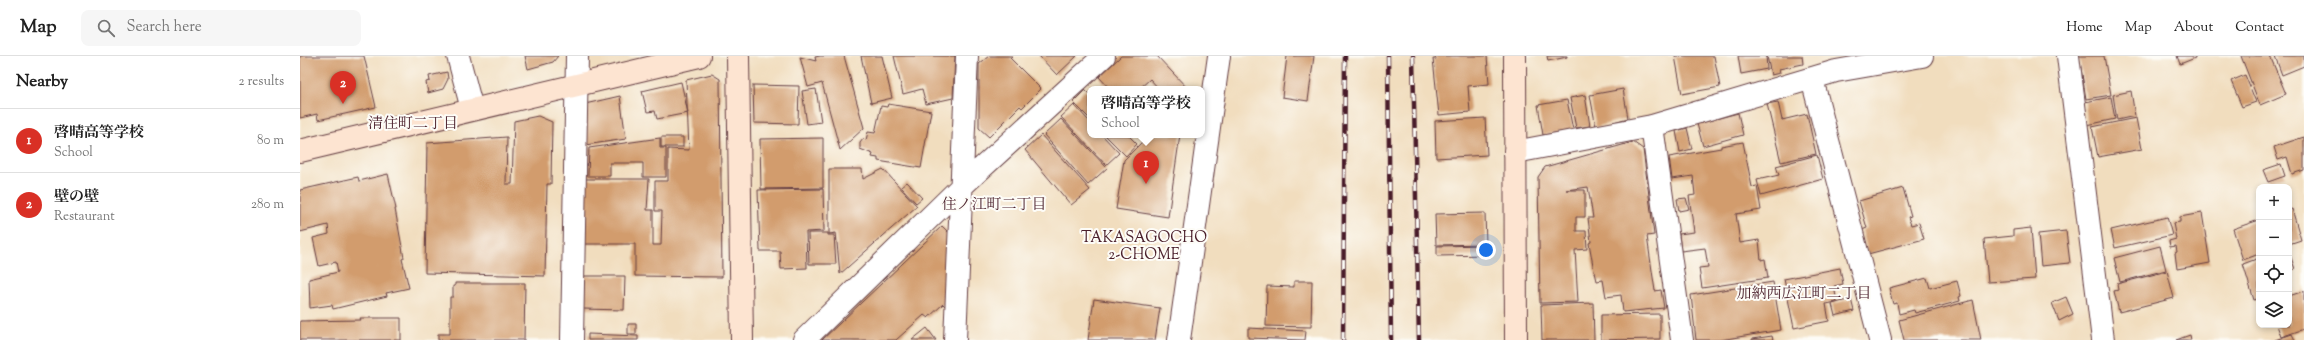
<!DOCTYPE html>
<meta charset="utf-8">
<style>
:root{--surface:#fff;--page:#f6f6f6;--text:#222;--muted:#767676;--line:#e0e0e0;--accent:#d93025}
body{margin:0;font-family:"Sorts Mill Goudy","Noto Serif JP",serif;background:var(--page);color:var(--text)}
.controls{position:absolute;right:12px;bottom:12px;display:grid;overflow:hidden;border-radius:8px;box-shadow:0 2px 6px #0003}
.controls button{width:36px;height:36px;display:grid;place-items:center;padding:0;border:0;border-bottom:1px solid var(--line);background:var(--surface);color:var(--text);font:20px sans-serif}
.you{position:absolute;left:1186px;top:194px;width:14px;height:14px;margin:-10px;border:3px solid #fff;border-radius:50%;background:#1a73e8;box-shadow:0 0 0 6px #1a73e833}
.badge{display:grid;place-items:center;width:26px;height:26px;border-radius:50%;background:var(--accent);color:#fff;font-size:13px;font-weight:700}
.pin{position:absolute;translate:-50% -33px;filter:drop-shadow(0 1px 2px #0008)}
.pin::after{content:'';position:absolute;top:21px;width:14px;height:12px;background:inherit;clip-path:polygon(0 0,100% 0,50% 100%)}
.popup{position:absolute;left:787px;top:30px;width:118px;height:52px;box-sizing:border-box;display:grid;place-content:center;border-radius:8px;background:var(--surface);filter:drop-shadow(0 1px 3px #0005);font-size:13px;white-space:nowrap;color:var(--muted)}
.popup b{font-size:15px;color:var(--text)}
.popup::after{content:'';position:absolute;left:50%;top:100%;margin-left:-8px;border:8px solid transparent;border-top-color:var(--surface)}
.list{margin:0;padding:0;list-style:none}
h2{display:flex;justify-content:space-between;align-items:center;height:52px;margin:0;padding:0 16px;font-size:17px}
h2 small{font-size:13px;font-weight:400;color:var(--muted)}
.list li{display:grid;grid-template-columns:26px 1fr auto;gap:12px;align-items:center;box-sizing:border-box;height:64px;padding:0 16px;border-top:1px solid var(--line)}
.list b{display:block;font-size:15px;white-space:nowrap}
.list p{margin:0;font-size:13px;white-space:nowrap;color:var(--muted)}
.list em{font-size:13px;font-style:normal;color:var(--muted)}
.icon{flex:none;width:22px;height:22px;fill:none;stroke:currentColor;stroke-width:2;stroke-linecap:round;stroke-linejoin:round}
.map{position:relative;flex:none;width:2004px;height:284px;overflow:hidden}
header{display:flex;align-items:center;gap:24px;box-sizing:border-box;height:56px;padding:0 20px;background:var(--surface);border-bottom:1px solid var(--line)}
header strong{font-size:19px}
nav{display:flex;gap:22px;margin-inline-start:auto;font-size:14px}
.search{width:280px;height:36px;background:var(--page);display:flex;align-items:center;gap:10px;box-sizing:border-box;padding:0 14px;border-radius:8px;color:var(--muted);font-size:15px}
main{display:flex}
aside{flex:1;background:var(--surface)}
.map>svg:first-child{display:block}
.building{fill:#d29c6d}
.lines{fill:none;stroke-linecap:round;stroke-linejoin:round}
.street-casing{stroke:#633c41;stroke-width:24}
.secondary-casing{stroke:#633c41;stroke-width:24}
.street{stroke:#fff;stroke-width:22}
.secondary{stroke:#fde4d1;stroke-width:22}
.rail-casing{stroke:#4a1f2b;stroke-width:4.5}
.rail{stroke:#fdfcf7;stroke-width:3;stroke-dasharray:9;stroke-linecap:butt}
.labels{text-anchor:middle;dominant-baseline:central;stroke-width:4;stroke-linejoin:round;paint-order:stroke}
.neighbourhood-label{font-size:15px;fill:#4a1f2b;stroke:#fdfcf7}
</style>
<header>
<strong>Map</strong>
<div class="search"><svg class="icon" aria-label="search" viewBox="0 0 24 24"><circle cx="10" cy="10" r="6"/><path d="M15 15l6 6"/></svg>Search here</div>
<nav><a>Home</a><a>Map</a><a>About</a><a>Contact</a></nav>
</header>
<main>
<aside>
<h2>Nearby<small>2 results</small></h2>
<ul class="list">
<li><span class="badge">1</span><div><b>啓晴高等学校</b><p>School</p></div><em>80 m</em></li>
<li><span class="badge">2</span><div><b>壁の壁</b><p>Restaurant</p></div><em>280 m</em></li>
</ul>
</aside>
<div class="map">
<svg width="2004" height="284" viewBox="0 0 2004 284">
<rect width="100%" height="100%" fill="#fdfcf7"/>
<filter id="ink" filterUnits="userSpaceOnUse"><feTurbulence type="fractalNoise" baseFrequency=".025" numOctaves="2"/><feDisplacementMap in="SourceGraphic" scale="8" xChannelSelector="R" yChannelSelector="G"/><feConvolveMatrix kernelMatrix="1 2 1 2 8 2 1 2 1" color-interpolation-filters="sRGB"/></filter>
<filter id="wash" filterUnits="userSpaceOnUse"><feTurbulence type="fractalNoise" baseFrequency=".012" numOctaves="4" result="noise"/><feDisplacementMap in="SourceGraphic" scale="16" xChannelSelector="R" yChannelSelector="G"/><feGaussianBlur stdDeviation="0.9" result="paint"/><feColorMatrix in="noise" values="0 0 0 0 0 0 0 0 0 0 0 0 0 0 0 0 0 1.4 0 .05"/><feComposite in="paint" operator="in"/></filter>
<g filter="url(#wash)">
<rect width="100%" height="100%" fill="#f1ddbe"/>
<g id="blocks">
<path class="building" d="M0,0H64L76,51L18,64L17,58L0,62Z
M225,0H258L253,6L228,13Z
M520,0H544L564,72L540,94L522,27L508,31L500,1L516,5L515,1Z
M561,0H582L592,42L571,47Z
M594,0H655L653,42L626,48L622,33L603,38Z
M689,0H712L710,2L741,33L722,52L720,50L689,81L679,72V8Z
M739,0H777L757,19Z
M821,0H857L888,33H859L850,23L839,33H810L799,21Z
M987,0H1014L1008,45L982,41Z
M1135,0H1187L1189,28L1168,30L1170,56L1139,59L1133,3H1136Z
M1247,0H1267V1L1248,5Z
M1375,0H1414L1420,31L1382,38Z
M1438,0H1466L1467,13L1441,18Z
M1467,0H1502L1503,8L1479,13L1480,17L1471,19Z
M1779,0H1804L1811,39L1786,43Z
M1877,0H1895V2L1880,8Z
M1941,0H1970L1986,38L1960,49Z
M1975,0H2004V10L1982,19Z
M147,16L148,23L143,33L128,37L126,26L130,25L129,20Z
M412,18L420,23L422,221L335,220V188H284L285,123H349L347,154H353V189H361L362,155H355V125H368V93L389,94L386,24Z
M1945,19L1956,46L1942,51L1931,25Z
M381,26L388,57L357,63L355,55L347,56L342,35Z
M453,29L499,30L498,68L454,67Z
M516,33L521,66L507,68L502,35Z
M1323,33L1328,62L1296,71L1290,39Z
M785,34L790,39V63L773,46Z
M1831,35L1835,60L1817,64L1813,39Z
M1285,39L1290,70L1276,72L1270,42Z
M320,40L326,83L285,89V48Z
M1811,41L1815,63L1787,69L1785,46Z
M1267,44L1273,74L1243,79L1238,49Z
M1478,46L1482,64L1507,58L1516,98L1481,106L1467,48Z
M588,48L631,55L621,112L578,105V102L572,101L573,98L560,93V87L563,83L566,84L568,76L575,77L581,50L587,51Z
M774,49L790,66V79H802L819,97L806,109L761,61Z
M1438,57L1443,79L1403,90L1397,68Z
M238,60L252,66L251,128H247L245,220L125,217L127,87L207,81L206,128H212L214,65Z
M1185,62L1187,99L1136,102L1135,65Z
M1836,62L1842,93L1798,101L1792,71Z
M761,63L807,112L788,129L744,79Z
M1387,72L1392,93L1380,96L1376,75Z
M741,79L790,134L771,149L725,94Z
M805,79H828L837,88L826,100Z
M849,79H880L868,161L816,153L824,104Z
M361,81H383V91H361Z
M2004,81V114L1992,118L1987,101L1978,104L1974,91Z
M360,82V92H366V121H343V107H310V120H288L289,92Z
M523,82V132L461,133L460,83Z
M1333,86L1343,93L1354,179L1347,180L1351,208L1355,235L1361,234L1364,252L1323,256L1321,239L1306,241L1303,224L1297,225L1295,216L1294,215L1289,187L1291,186L1288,162H1293L1288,131L1266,134H1285V161H1276V175H1286L1287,193L1275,194L1278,246L1240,247L1238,121L1245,111Z
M1443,86L1452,131L1457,130L1461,154L1436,158L1440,187L1459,184L1461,204L1465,203L1468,222L1402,232L1399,212L1408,211L1405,192L1381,195L1379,178L1394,176L1389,140L1395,139L1393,120L1372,123L1369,101L1421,92V90Z
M1517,99L1523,123L1461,140L1457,124L1479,119L1476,110Z
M1981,108L1985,120L1968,126L1963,114Z
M529,113H562L563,123L583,113L617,150L540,218L536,177L529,178Z
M88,118L96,153H95L104,202L102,203L109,232L86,237L87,240L33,253L32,249L10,252L9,223L38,216L36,206L19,210L13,182L29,178L28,169L0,176V134L58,121L59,125Z
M607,126L622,142L616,147L601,131Z
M1603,132L1611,160L1608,161L1611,169L1619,167L1624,183L1568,198L1562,174L1567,172L1559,145Z
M523,133L524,175L506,176L507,212L481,213L480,195H460L458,134Z
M1386,142L1389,153L1379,155L1377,143Z
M1992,153L2001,184L1989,188V154Z
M1185,157L1186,188L1136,189L1135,158Z
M1902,157L1910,207L1877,213L1875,197L1877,196L1876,190L1870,191L1869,185L1876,183L1873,167L1880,166V161Z
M1867,161L1872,179L1815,192L1811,174Z
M1959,164V198L1943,204L1933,173Z
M642,170L650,178L647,252L643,248L628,262L624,259L596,284H522Z
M1731,172L1735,223L1688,226L1684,183L1713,180V174Z
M1766,175L1770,207L1741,210L1738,178Z
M508,177H528V179H534L536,208H509Z
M1189,189V199L1137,200V190Z
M1860,190L1866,214L1820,226L1814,202Z
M1989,196L1995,213L1989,215Z
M1959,202V242L1954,244L1943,208Z
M1540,212L1543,228L1534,230L1537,246L1526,248L1529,265L1494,272L1484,223Z
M1867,215L1874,242L1819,256L1814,235L1818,234L1817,228Z
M283,220H325L324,254L283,253Z
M1627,222L1630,232L1657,225L1661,240L1659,241L1660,245L1615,257L1614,254L1599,258L1597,247L1593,248L1589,232Z
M994,225H1012L1011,271L966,270L967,230L994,231Z
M1473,226L1481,274L1420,284H1396L1391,239Z
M155,227H225L224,284H138V278H150V241H153V230H155Z
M2004,235V273L1981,281L1977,269H1989V240Z
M1766,241L1773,258L1759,265L1752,247Z
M794,243L860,252L855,284H788Z
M1551,243L1554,255L1535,260L1532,248Z
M1673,244L1681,284H1604L1599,264Z
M1293,247L1294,284H1242L1241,249Z
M1360,258V283L1301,284V259Z
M60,262H101V284H0V265L61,264Z
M328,268H336V278H328Z
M627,272L636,284H612Z
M948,272L1006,275L1005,284L948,282Z
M288,278L338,280V284H288Z
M1992,278L1995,284H1975Z
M1890,279L1891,284H1876Z
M1472,280L1473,284H1452V283Z"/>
</g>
</g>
<g filter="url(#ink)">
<use href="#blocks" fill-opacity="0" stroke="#633c41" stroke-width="1"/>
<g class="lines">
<defs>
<path id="street" d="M158,0L172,53
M1768,0L1803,284
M1512,23L1580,284
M1352,70L1382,284
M1215,96L1352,70L1536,15L1622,0
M272,284L277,0
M504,284L662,130L804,0
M655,284L667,0
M879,284L919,0"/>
<path id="secondary" d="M438,0L442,284
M1215,0L1216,284
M0,95L399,0"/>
</defs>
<use href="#street" class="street-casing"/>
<use href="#secondary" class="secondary-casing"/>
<use href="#street" class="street"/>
<use href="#secondary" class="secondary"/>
<defs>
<path id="rail" d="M1088,0L1091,284
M1113,0L1119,284
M1043,284L1045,0"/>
</defs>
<use href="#rail" class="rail-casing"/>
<use href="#rail" class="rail"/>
</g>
</g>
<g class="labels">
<g class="neighbourhood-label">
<text x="113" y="68">清住町二丁目</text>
<text x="694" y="149">住ノ江町二丁目</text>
<text x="844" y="182">TAKASAGOCHO<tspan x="844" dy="17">2-CHOME</tspan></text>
<text x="1504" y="238">加納西広江町二丁目</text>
</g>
</g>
</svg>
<div class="controls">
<button>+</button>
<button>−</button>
<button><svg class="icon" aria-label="locate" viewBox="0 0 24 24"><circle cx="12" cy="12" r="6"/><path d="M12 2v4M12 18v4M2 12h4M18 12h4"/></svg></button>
<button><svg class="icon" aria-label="layers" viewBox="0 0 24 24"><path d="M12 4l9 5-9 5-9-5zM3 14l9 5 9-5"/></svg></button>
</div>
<div class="you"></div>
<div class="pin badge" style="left:846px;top:128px">1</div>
<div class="popup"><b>啓晴高等学校</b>School</div>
<div class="pin badge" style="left:43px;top:48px">2</div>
</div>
</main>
